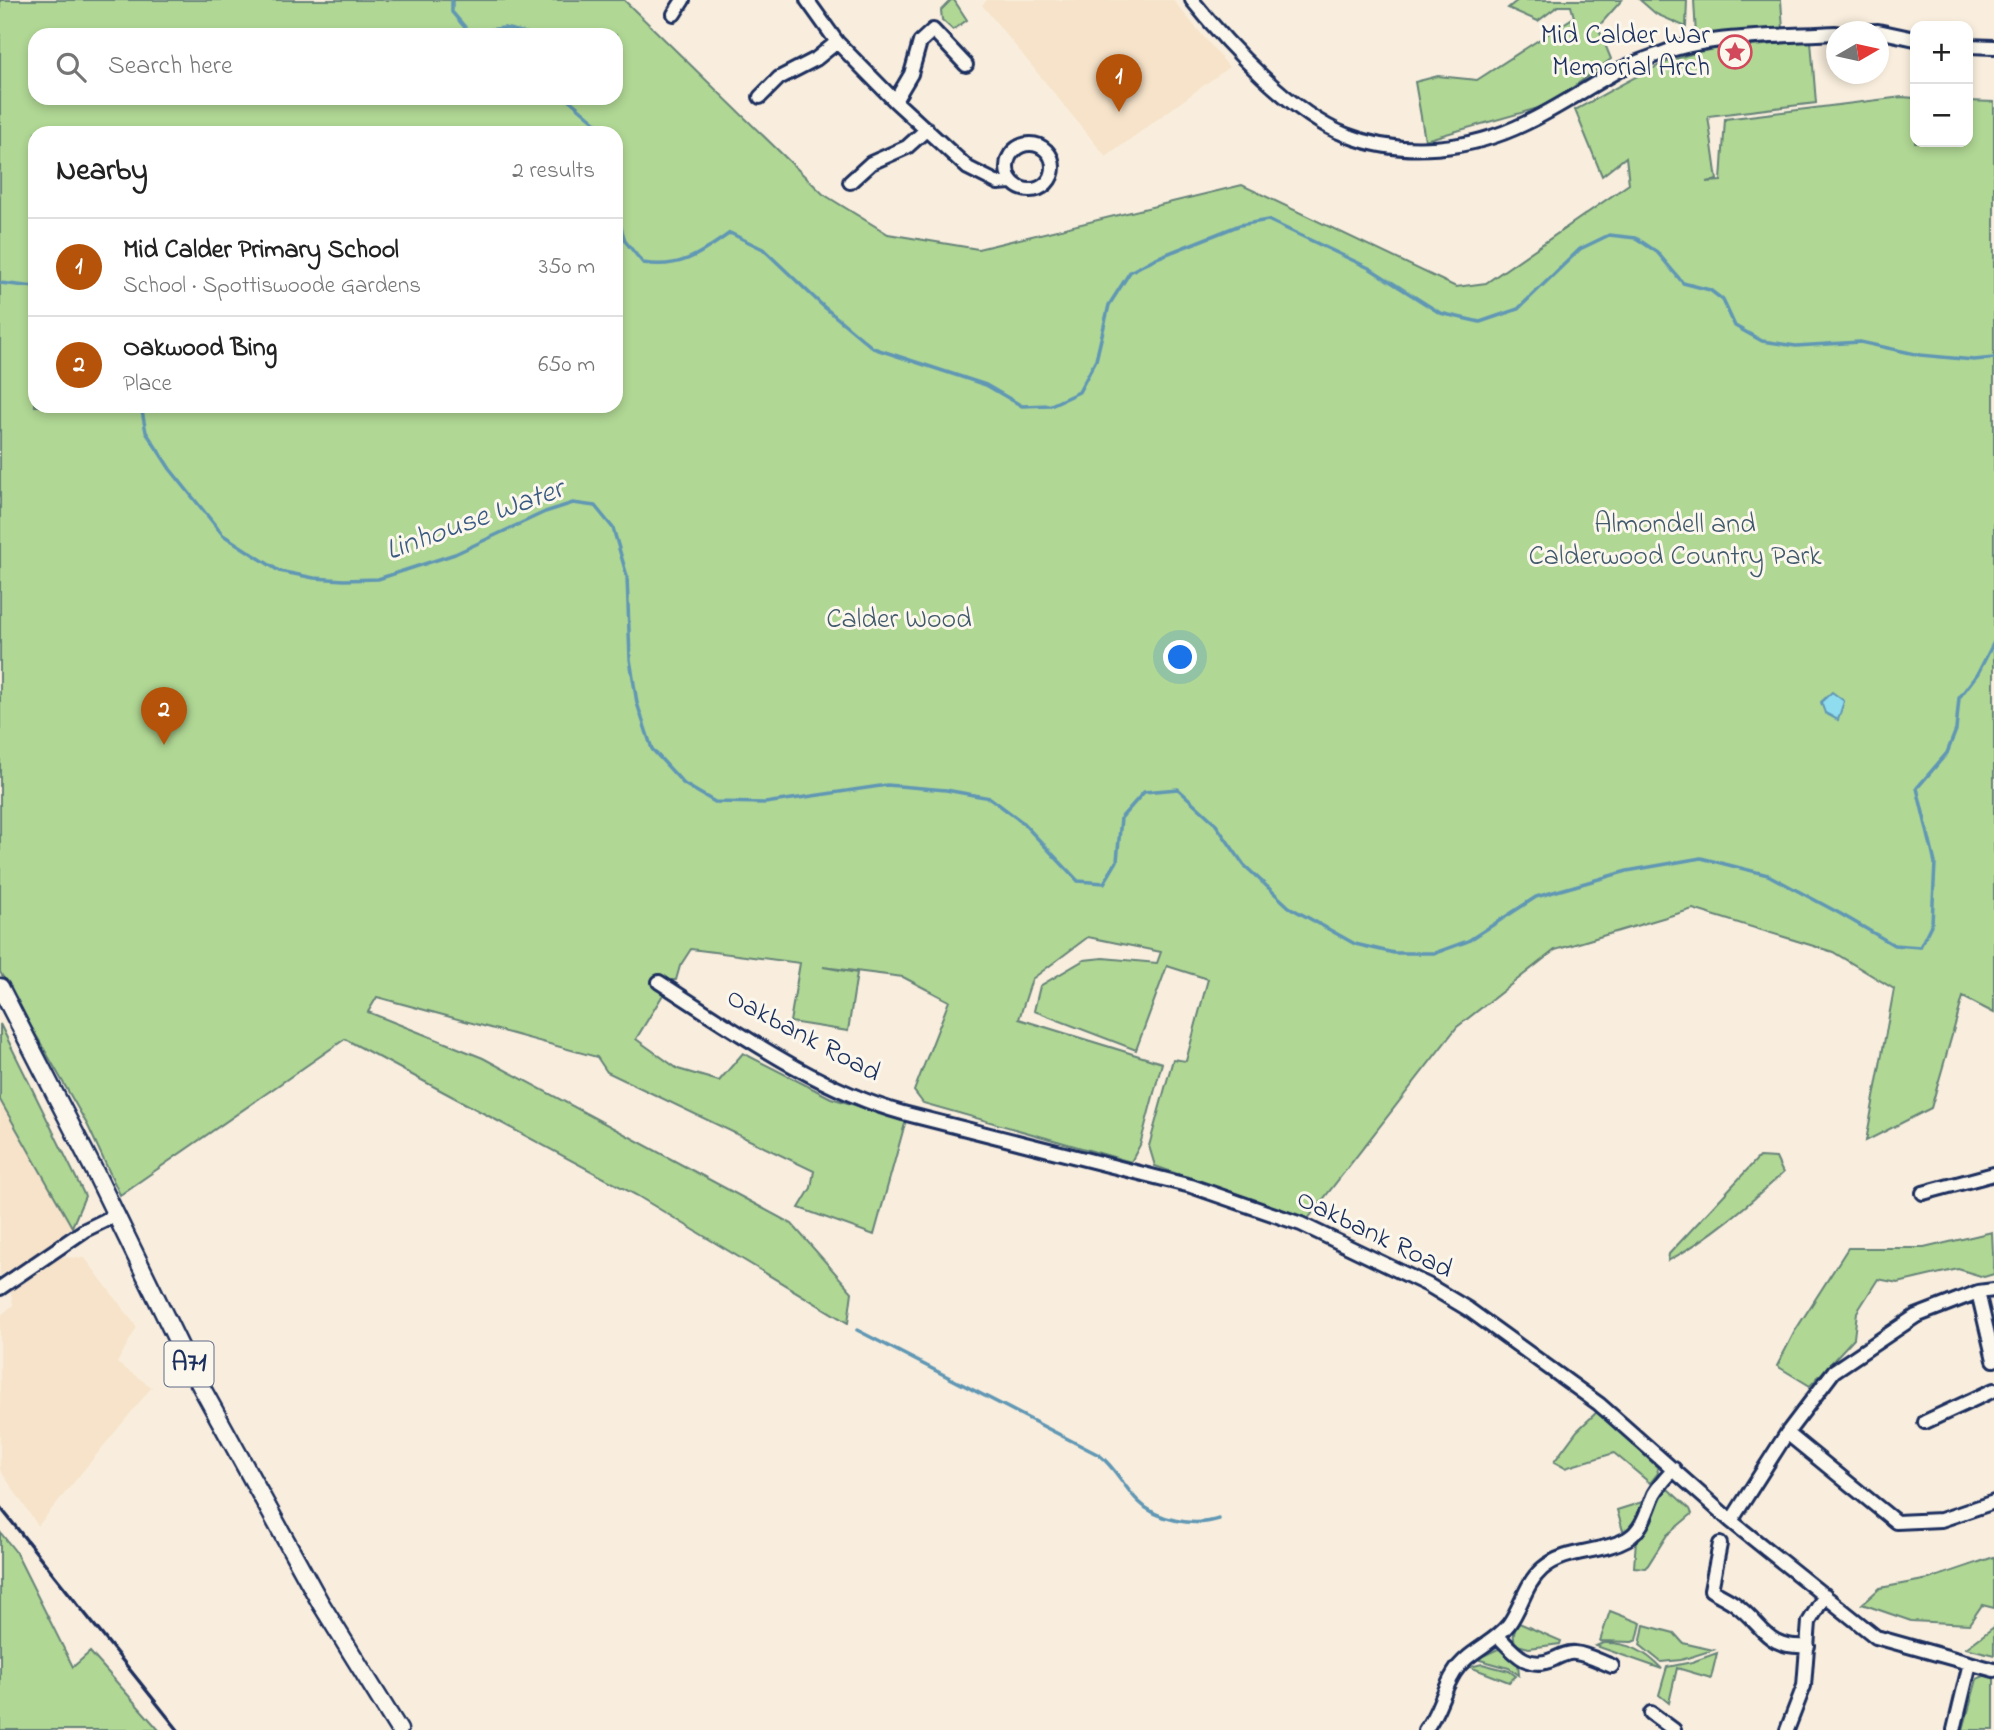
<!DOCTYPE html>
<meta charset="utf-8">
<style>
:root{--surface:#fff;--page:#f6f6f6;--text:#222;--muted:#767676;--line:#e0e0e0;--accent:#b45309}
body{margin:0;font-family:"Indie Flower",sans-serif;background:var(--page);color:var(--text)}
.controls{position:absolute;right:21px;top:21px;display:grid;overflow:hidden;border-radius:14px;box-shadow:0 4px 10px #0003}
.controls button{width:63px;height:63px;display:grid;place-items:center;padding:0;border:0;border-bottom:2px solid var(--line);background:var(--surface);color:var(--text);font:35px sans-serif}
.compass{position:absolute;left:1826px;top:21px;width:63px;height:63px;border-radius:50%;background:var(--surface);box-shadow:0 4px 10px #0003;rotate:81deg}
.you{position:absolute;left:1181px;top:658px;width:24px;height:24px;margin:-18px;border:5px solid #fff;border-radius:50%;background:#1a73e8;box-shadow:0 0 0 10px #1a73e833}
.badge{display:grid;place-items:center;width:46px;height:46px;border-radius:50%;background:var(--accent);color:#fff;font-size:23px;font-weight:700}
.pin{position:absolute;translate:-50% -58px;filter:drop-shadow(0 2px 4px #0008)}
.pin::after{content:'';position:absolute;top:37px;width:24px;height:21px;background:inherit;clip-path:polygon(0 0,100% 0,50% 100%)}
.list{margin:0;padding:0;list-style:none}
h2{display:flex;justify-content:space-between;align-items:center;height:91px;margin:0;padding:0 28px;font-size:30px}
h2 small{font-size:23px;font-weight:400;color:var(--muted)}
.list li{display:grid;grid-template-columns:46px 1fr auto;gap:21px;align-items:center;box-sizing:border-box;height:98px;padding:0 28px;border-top:2px solid var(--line)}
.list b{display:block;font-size:26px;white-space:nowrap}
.list p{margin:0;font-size:23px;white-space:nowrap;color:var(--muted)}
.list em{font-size:23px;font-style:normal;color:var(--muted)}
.icon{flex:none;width:38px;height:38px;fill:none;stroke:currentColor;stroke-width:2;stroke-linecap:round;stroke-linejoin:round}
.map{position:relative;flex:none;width:1994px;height:1730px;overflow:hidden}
.search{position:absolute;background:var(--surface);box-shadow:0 4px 10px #0003;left:28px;top:28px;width:595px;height:77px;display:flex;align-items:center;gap:18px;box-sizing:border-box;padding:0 24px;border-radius:21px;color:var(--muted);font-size:26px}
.panel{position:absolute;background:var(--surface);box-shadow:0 4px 10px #0003;left:28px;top:126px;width:595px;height:287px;border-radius:21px}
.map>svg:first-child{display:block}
.built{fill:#f6e3ca}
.green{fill:#b0d794;stroke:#668379;stroke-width:2;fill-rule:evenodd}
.water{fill:#8fdcee;stroke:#6197b4;stroke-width:2}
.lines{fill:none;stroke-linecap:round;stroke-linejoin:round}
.stream{stroke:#6197b4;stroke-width:3.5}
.minor-casing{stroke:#1b2f5e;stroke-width:18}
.major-casing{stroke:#1b2f5e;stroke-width:21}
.minor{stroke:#fbf7ec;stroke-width:12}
.major{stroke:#fbf7ec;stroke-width:16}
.rail{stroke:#1b2f5e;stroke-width:3.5}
.labels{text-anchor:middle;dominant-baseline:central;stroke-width:6;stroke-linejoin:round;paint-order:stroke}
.shield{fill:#fbf7ec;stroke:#5e6b89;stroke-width:2}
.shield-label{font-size:26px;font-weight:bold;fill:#1b2f5e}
.poi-label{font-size:28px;fill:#1b2f5e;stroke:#fbf7ec;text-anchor:end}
.park-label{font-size:28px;fill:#40596c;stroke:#fbf7ec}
.street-label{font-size:28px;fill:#1b2f5e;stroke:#fbf7ec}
.water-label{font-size:30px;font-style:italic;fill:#385a82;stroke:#fbf7ec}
</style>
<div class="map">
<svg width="1994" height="1730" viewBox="0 0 1994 1730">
<rect width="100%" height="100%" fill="#f9eedd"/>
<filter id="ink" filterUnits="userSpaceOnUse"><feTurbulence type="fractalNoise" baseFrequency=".0143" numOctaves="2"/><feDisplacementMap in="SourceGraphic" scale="14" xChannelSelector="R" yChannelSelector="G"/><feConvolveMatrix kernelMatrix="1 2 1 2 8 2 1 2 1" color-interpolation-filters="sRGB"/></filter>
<g filter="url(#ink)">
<path class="built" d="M987,0H1173L1229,67L1106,157L982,5Z
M0,1100L72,1227L34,1256L0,1276Z
M61,1257L85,1258L137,1327L117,1363L152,1387L38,1526L0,1470V1316L13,1305L10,1288Z"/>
<path class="green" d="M0,0H624L823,194L888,234L978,249L1242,185L1456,287L1486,283L1629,184L1626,157L1602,176L1575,110C1623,85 1672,50 1728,48L1731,52L1738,51L1741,47L1811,41L1816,103L1708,116L1717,180L1706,182L1721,181L1725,119L1902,97L1915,98V142H1968V101L1994,102V1013L1963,997L1931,1108L1866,1141L1894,989L1833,952L1693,909L1555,950L1457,1027L1307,1220L1155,1166L1149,1146L1173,1059L1186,1061L1208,979L1167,966L1136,1050L1034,1011L1040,986L1084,960L1103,958L1157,963L1161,952L1088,937L1032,979L1019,1019L1162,1063L1140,1145L1131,1162L923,1103L914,1091L949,1001L903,977L823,967L857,973L848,1031L790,1022L800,963L691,949L680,966L676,980H672L636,1039L678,1069L719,1081L743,1053L831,1098L906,1120L874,1235L799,1208L811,1188L814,1171L607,1072L597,1057L377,997L368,1012L483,1058L792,1224L852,1292L848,1323L636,1195L345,1039L120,1195L88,1126L0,972ZM35,35H616V98H35ZM35,133H616V406H35Z
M951,0H954L967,20L953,30L942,20L941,10Z
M1518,0H1622L1598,27L1611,59L1549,105L1425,140L1415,82L1438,76L1477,80L1574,17L1571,6H1558L1538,21L1508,8Z
M1640,0H1687L1686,27L1656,14Z
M1694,0H1781L1783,29L1696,36Z
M0,1024L85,1196L72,1227L0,1100Z
M1759,1157L1776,1158L1783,1173C1747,1206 1711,1237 1668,1261L1669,1254Z
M1992,1232L1994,1274L1984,1277L1958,1269L1898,1283L1878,1279L1857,1312L1854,1338L1810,1386L1777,1366L1795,1331L1848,1248H1924Z
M1598,1411L1657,1467L1658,1473L1650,1483L1614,1453L1565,1468L1554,1462L1577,1431Z
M1668,1489L1690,1509L1692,1514L1667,1535L1648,1565L1645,1568L1634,1567L1636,1540L1651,1522L1660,1495Z
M1642,1502C1644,1515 1634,1526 1623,1531L1617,1510Z
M0,1532L15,1551L73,1667L90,1652L159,1730H0Z
M1994,1557V1608L1982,1605L1969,1624L1911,1621L1862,1604L1880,1588L1929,1579Z
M1610,1611L1641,1623L1637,1640L1632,1642L1600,1641Z
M1519,1623L1561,1641L1560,1644L1529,1648L1517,1645C1511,1638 1514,1630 1519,1623Z
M1644,1625L1674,1633L1683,1643L1713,1650L1681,1660L1661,1662L1640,1645Z
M1994,1627V1655L1966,1648Z
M1603,1643C1628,1642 1645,1651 1662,1669L1596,1646Z
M1498,1649L1504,1650L1518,1663L1519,1675L1509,1668L1480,1660L1481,1657Z
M1717,1653L1711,1678L1677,1668L1669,1703L1659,1695L1667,1667L1692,1662Z
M1482,1664L1509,1671L1516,1676L1509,1682L1470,1667Z
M1988,1674L1994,1675V1730H1963L1977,1679Z"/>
<path class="water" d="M1832,692L1844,701L1838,720L1825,713L1821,702Z"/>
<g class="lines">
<path class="stream" d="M452,0V12L469,32L504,28L534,35
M567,98L601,127L603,133
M616,211L625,241L643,263C681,269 700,254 730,233L763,249L823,306L873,348L986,385L1022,406L1051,405L1079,392L1096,360L1109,305L1130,272L1154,259L1240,225L1268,220L1369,268L1440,313L1480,322L1518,309L1580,249L1609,235L1636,238L1657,252L1683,283L1710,290L1723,300L1735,326L1762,341L1796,346L1860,342L1920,355L1974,360L1994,358
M0,283L35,287
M141,406L146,432L170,469L223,535L279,571L314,578L344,580L378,579L455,554L545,512L573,503L595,506L613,528L627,576L630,659L637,703L652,749L684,784L715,802L765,803L887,785L946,790L990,798L1022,822L1078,881L1104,883L1117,861L1121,818L1144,792L1178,789L1214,822L1244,865L1289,907L1355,944L1394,953H1435L1468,941L1536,897L1627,871L1701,858L1768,875L1839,913L1894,945L1920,947L1932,923L1935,863L1917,788L1947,753L1956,730L1959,698L1978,673L1994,642
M857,1330L1099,1455C1116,1468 1123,1486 1138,1501C1157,1521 1194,1527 1219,1519"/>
<defs>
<path id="minor" d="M807,0L837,42L895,101L968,168L998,183L1011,182
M1192,0C1228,45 1292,114 1346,135C1404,158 1471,150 1526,123C1558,108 1588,87 1619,70C1634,62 1652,57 1668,51C1714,35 1787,36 1836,33
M674,14L683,0
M1852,32L1878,31L1915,39
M1968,46L1994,47
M760,97L779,78L816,59L837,42
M895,101L911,74L920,42L933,30L966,65
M1007 167a23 23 0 1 1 46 0a23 23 0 1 1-46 0Z
M850,182L871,163L907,147L927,129
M659,982C734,1030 816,1089 903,1113L1191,1186L1301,1224L1428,1285L1468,1309L1599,1404L1731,1521L1876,1637L1994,1670
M1923,1193L1994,1174
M0,1288L85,1230L116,1215
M1978,1292L1994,1360
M1925,1422L1994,1390
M1787,1433L1896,1522L1941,1520L1994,1502
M1731,1521L1787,1433L1834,1371L1916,1316L1978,1292L1994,1290
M1720,1544L1711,1590C1719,1595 1728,1599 1735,1604C1765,1626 1765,1649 1808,1646
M1498,1636C1514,1653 1528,1671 1554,1659C1560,1656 1568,1652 1575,1653C1587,1654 1601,1662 1612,1666
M1651,1713L1674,1730
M1425,1730C1439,1713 1442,1692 1454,1673C1467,1651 1494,1644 1509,1624C1522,1606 1525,1584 1542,1569C1566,1548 1600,1554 1627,1539C1643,1530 1647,1510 1654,1494C1659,1485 1667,1477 1674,1469
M1787,1730L1804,1686L1809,1622L1825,1595
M1954,1730L1970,1663"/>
<path id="major" d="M0,987L95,1172L187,1361L321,1604L399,1730"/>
</defs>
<use href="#minor" class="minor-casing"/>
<use href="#major" class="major-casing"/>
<use href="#minor" class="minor"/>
<use href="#major" class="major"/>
<path class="rail" d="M0,1507L178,1730"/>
</g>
</g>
<defs>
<symbol id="sight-ring" viewBox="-11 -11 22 22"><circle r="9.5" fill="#fbf7ec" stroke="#d1495b" stroke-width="1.5"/><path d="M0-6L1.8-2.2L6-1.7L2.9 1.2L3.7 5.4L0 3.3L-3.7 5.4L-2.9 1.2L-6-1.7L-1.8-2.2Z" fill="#d1495b"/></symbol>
</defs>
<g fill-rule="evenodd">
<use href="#sight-ring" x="1716" y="33" width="38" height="38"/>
</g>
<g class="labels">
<rect class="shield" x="164.5" y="1341.5" width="49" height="45" rx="5"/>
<g class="shield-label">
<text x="189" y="1364">A71</text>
</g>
<g class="poi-label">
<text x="1710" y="36">Mid Calder War<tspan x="1710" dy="32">Memorial Arch</tspan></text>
</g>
<g class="park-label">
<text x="1675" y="525">Almondell and<tspan x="1675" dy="32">Calderwood Country Park</tspan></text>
<text x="899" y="620">Calder Wood</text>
</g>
<g class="street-label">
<text transform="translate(803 1036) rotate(28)">Oakbank Road</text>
<text transform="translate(1374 1235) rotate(26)">Oakbank Road</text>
</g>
<g class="water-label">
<text transform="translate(475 521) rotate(-20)">Linhouse Water</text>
</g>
</g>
</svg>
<div class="controls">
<button>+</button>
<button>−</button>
</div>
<svg class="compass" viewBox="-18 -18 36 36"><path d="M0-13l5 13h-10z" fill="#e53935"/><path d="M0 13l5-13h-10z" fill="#767676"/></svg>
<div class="you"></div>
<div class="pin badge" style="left:1119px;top:112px">1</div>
<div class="pin badge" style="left:164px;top:745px">2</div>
<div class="search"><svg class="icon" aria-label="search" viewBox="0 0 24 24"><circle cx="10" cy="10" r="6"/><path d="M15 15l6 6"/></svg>Search here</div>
<section class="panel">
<h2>Nearby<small>2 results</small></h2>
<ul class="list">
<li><span class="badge">1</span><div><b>Mid Calder Primary School</b><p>School · Spottiswoode Gardens</p></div><em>350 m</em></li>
<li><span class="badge">2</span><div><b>Oakwood Bing</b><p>Place</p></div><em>650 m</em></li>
</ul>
</section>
</div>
